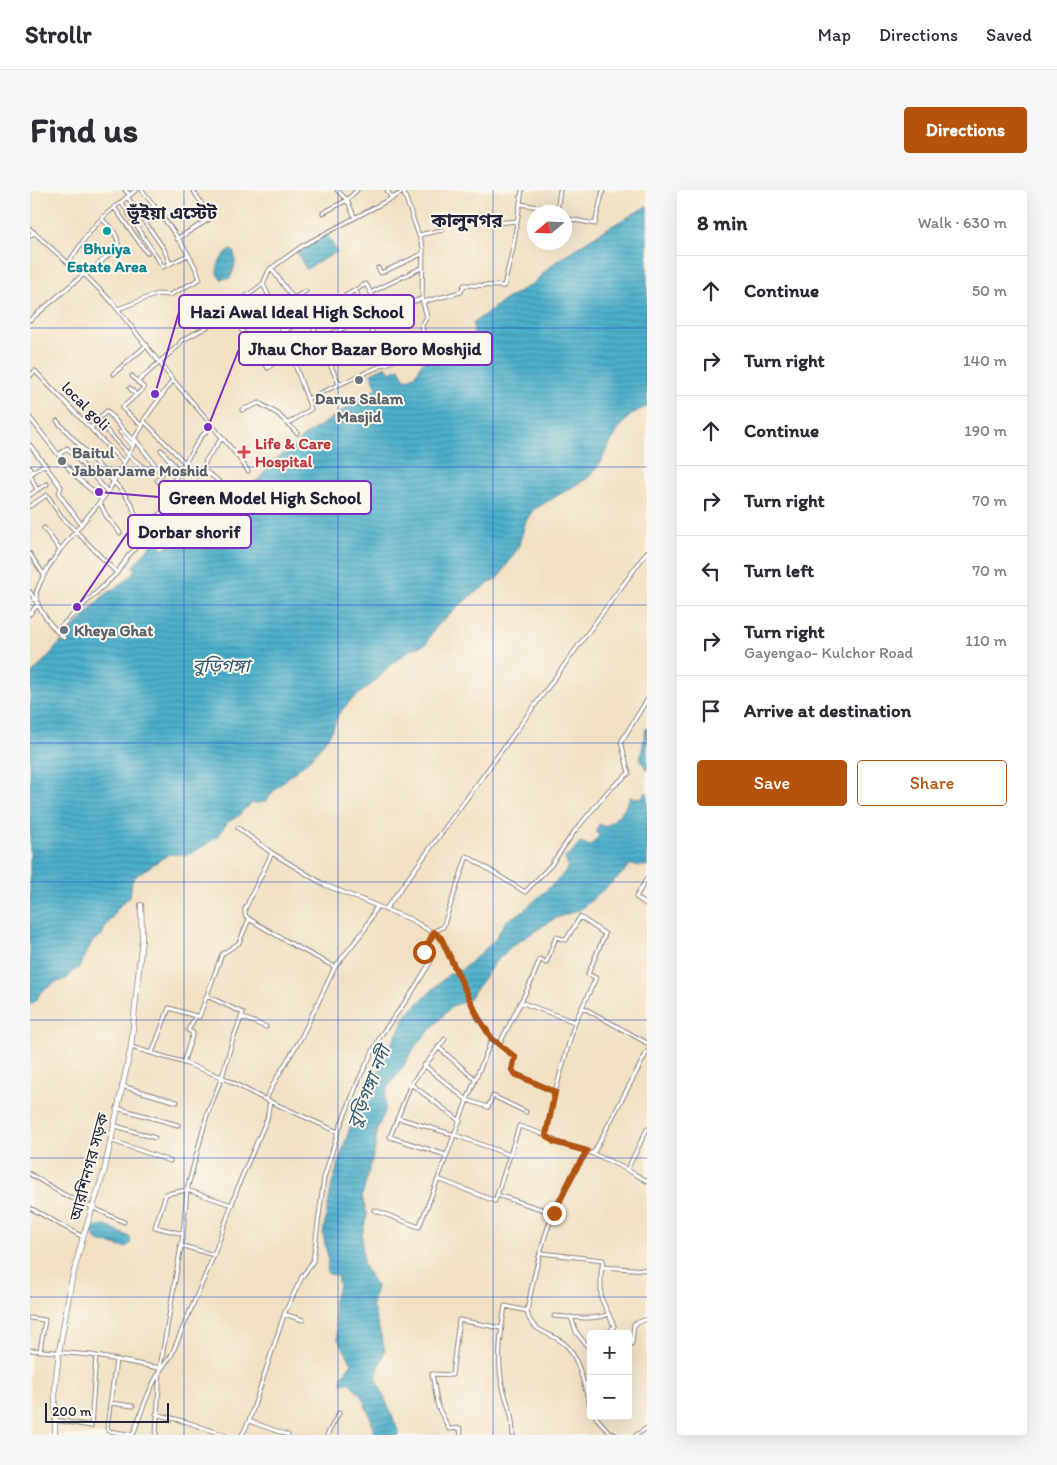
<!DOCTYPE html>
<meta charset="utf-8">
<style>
:root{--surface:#fff;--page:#f7f7f7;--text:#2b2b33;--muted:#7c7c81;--line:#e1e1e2;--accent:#b45309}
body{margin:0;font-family:Itim,"Noto Sans Bengali",sans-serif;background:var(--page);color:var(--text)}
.controls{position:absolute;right:15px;bottom:15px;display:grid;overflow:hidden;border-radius:5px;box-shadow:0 5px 20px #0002}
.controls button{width:45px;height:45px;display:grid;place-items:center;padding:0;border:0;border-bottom:1px solid var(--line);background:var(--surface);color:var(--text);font:25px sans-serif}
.compass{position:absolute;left:497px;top:15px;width:45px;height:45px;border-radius:50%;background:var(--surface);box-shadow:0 5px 20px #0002;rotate:251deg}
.scale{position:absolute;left:15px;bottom:12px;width:124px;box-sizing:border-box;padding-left:5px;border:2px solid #22223b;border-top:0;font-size:14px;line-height:18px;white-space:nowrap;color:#22223b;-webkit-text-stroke:4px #fbf7ec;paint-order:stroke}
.stop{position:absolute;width:15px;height:15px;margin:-11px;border:4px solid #b45309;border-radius:50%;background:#fff}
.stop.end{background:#b45309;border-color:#fff;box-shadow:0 1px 5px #0008}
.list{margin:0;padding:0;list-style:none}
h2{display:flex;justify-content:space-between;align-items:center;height:65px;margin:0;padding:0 20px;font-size:21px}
h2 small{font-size:16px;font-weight:400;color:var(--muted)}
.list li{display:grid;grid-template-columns:32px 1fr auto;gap:15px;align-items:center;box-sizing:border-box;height:70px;padding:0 20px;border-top:1px solid var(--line)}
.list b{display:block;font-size:19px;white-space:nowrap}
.list p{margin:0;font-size:16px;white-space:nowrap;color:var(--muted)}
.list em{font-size:16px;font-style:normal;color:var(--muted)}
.actions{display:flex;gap:10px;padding:15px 20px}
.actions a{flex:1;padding:11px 0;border:1px solid var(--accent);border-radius:5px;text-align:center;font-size:18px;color:var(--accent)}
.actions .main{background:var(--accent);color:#fff}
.icon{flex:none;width:28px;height:28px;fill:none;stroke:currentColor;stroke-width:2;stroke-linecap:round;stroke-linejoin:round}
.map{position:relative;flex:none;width:617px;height:1245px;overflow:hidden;border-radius:5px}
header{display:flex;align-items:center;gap:30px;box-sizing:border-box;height:70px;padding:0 25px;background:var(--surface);border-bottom:1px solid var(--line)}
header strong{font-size:24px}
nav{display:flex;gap:28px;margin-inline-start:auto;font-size:18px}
.intro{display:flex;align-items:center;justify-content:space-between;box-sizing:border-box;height:120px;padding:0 30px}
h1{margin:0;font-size:35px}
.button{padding:12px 22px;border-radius:5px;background:var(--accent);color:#fff;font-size:18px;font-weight:700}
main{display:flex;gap:30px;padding:0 30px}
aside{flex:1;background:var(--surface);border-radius:5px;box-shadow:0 5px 20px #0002}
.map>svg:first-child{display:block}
.water{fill:url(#water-rules);stroke:#366883}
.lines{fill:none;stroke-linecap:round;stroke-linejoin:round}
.minor-casing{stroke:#8a817f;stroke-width:5}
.tertiary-casing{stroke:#8a817f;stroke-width:6}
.minor{stroke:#fff;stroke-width:3}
.tertiary{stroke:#fff;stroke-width:4.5}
.route{stroke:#b45309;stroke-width:6}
.grid{fill:none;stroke:#1d4ed8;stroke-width:1;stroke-opacity:0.55}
.culture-dot{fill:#0f9aa8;stroke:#fbf7ec;stroke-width:2}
.worship-dot{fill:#6b7280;stroke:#fbf7ec;stroke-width:2}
.health-dot{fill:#e0444e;stroke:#fbf7ec;stroke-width:2}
.labels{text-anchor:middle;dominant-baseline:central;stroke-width:4;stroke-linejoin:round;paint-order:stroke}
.culture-label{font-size:16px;font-weight:bold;fill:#0d838f;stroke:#fbf7ec}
.worship-label{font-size:16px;font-weight:bold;fill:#5b616d;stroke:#fbf7ec;text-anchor:start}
.street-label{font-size:16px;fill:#22223b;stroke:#fbf7ec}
.health-label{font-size:16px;font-weight:bold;fill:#be3a42;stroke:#fbf7ec;text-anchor:start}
.neighbourhood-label{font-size:18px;font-weight:bold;fill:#22223b;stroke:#fbf7ec}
.water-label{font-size:18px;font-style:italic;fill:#325a75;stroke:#fbf7ec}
.quarter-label{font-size:19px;font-weight:bold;fill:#22223b;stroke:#fbf7ec}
.leader{fill:none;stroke:#7b2cbf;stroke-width:2}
.callout-dot{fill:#7b2cbf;stroke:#fbf7ec;stroke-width:2}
.callout{fill:#fbf7ec;stroke:#7b2cbf;stroke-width:2}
.callout-label{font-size:18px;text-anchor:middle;font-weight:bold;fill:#22223b}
</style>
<header>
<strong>Strollr</strong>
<nav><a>Map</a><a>Directions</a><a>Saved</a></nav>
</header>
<div class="intro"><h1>Find us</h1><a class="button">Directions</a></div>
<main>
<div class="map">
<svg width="617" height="1245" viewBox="0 0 617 1245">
<defs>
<pattern id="water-rules" width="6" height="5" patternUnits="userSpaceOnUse" patternTransform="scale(1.25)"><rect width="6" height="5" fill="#4bafcb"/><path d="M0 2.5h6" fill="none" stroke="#3e8ea6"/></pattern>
</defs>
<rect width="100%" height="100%" fill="#fbf7ec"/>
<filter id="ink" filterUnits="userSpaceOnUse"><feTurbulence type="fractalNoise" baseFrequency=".02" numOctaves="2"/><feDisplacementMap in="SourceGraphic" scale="10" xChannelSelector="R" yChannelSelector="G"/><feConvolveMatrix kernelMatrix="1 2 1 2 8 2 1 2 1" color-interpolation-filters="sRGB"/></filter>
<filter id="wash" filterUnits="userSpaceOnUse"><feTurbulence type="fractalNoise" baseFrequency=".0096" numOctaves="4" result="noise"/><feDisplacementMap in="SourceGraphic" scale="20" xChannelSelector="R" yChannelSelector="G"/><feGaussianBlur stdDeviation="1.12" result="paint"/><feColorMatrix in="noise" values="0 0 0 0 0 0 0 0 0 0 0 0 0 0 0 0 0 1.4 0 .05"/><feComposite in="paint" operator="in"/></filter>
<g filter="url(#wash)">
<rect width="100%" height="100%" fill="#f1e0c3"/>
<path class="water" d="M617,16V217C584,226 580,267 558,288L503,320L496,331L488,358L469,387L439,407L410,433L402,442L396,454L380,460L360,475L348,489L320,511L308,525L302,541L294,552L283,566L246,598L236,611L230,613H223L212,621L210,625L198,632L188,646L175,655L158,665L139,664L107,685L102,691L100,707L91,714L75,738L72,745L62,752L49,778L43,781L38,788L23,794L10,803L7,810L0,815V486L71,408C84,397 96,394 105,380L103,376L121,355L128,352L134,359L202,305L231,288L232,285L244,270L265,257L273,247L347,198L341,183L356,176L360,182L369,178L375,190L385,186L392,173L424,154L426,150L444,144L443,133L473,111L502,94L526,71L571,42Z
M297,44L307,62L276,79L266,61Z
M201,60L204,62C206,72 205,79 200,88L191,89L187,84C187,74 192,64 201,60Z
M616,538L617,539V580L610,570Z
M617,602V676L599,675L593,683L551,719L524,729L482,756L464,774L437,811L422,816L388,853L368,884L359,895L355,906V922L347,939L345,959L332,1006L337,1025L332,1045L333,1074L346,1096L342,1115L355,1160L346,1187L370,1245H344L341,1229L331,1205L319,1192L311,1193L312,1186L322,1173L308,1149L303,1110L309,1096L307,1086L297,1083L298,1068L293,1044L302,993L321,934L377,824L419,784L431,780L453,761L465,749L476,731L493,721L530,688L538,677L535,668L551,652L560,656L569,646L566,641L569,634L575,637C587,628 595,620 600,607L610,608Z
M67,1036H76L100,1047L101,1052L96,1058L68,1051L62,1044L63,1039Z"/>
</g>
<g filter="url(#ink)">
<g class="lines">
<defs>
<path id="minor" d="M95,0L100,5
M307,0L317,10L325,28
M357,0L362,9
M98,8L134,59L140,74
M91,12L133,77L158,65
M490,14L527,20
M84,17L117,63
M527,22L530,0
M293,23L317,10L327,0
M534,28L565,34L573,0
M458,34L487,31
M0,39L38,73L54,84L82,112L143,190L182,235L170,248L142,294L140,303L142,308L136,319L120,333L104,360L98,366L87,383L26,441
M389,45L412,40
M0,46L4,42
M147,49L181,28L163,0
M38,73C47,61 54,48 64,37C76,22 92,12 106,0
M241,78L263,108
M348,78L351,83L392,64
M55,85C67,77 77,66 88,56C89,45 80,37 72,29
M233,94L245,119L281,219L257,234
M326,101L355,174
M342,102L393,77
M393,112L431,102L434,95L474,96L483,58L492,0
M88,119L127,104L140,105L170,89C159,58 132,27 112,0
M245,119L276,101
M199,122L238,178L259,160
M279,128L309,194
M0,130L54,84
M253,142L336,94L351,121L392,109
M260,163L337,127
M83,184L117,155
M0,186L5,181L94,273
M102,186L114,198L92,218L112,236
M107,192L149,155L151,151L184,133L199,122L210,111L233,94L239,80L272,56L377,0
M100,198L106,205
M277,209L355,174L395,160L392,135L397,127L392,109L393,57L374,3
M212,220L229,213L248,224L267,243
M0,228L44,285L72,309
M67,230L77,221L104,252
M27,231L93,302L102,315L112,346
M114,231L156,274
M182,235C194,251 208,264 218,281
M61,238L67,230L98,264
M90,242L103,256
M192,248L176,270L173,280L185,288L194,297
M105,249L132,284L127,290L139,303
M0,255L31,297L29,304L51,334
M131,260L150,282
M29,265L37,258L78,302
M98,265L114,278
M0,278L3,283
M0,284L15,274
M168,286L173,280
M7,300L17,294
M0,305L7,300L0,284
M69,313C74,318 73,321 77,327C81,333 86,336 90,343
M139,313L157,326
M0,316L17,305L31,326L87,383
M14,338L30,360
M116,340L121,347
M0,364L14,385
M0,402C11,419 17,434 34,448
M8,414L6,403L10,393L17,379L30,360L78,302L103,256L104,248L112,237L114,230L143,190
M0,424L7,415
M208,638L242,663L295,695L382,730L411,748L448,827L462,849L485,867L482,880L485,884L525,902L516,945C527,955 542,956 556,961C577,969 598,980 617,991
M617,688L606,707L617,715
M355,720L617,362
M219,729L265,756L305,777
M490,812L545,832L525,902
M552,817L617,853
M211,827L236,837
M415,849L381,894L430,931
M462,849L437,910L408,989L465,1011L467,1005
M469,855L502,790L510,769L516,773L526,747L536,750L550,727L575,744L558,784L566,788L545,832
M101,857L152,872L192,887L230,907L308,942
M408,857L445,889
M122,863L139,818L169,827L192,764L209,753L219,729L215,725V719L242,663
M153,873L163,843L158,840L166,826
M394,875L437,910L458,917L463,906L496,922
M381,894L360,947L416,965
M92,896L147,912
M236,909L246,889L271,848L305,777L335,739L347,716
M87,918L148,935
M368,928L425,945L480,965L489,936L516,945
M83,935L125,948
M80,950L140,971
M557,961C544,982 531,1004 522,1027C510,1056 503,1090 497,1121C500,1144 524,1142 537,1156C550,1170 555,1201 561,1219
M563,964L617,862
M480,965L467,1005L524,1023
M597,980L617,939
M0,984L33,1004L94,1032
M0,1018L53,1047
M344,1020L389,1037L408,989
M153,1044L125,1037L136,1004L157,1000L202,1015
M150,1055L184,1065L210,991L237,929L240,911
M511,1063L573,1070L571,1084V1108L584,1136L578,1144
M572,1077L617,1080
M254,1124L273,1130
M524,1126C542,1127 563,1131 579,1124
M541,1127L546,1142L561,1161
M0,1128L15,1130L10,1161
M598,1158L602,1153L604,1134L617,1129
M0,1160L61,1165L130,1178
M86,1170L77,1238L79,1241L103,1245
M554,1195L561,1190
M80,1213L103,1216
M126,1224L157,1232L194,1245
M565,1226L578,1241L586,1245
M25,1230L61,1236L66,1166
M219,1231L258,1245
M103,1245C113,1217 122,1188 141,1166L184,1065
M126,1245L130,1178L153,1044L157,1000L177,925L192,887L203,849L213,823L177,806
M212,1245L219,1231L255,1122L272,1087L283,1071L294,988L308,942L330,887L351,845L381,804L401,771L395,762L403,742L413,737L437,666L495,702L521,675L544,642L579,600L599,583L591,552L617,510
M297,1245L309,1223
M431,1245L430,1238L419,1239L408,1217L402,1184L422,1185L429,1130L471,1138
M483,1245C483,1221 476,1213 472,1193C467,1172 471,1137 475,1116L497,1121
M606,1245L617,1238"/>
<path id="tertiary" d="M25,1245V1197L29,1162L41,1093L53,1047L74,982L101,857L112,748L111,715"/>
</defs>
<use href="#minor" class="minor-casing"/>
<use href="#tertiary" class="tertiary-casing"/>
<use href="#minor" class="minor"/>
<use href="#tertiary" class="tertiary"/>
</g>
</g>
<g class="lines" filter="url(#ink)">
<path class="route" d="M394,762L404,742L411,748L448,827L462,849L485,867L482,880L485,884L525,902L516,945L524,952L557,961L544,982L524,1023"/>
</g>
<path class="grid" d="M154,0V1245M308,0V1245M463,0V1245M0,138H617M0,277H617M0,415H617M0,553H617M0,692H617M0,830H617M0,968H617M0,1107H617"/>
<circle class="culture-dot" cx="77" cy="41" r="5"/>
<g class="worship-dot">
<circle cx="329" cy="190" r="5"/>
<circle cx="32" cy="271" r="5"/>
<circle cx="34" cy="440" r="5"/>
</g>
<path class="health-dot" d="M211.5 254.5h5v5h5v5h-5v5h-5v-5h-5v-5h5z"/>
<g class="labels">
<g class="culture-label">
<text x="77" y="58">Bhuiya<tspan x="77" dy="18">Estate Area</tspan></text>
</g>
<g class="worship-label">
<text x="329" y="208" text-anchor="middle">Darus Salam<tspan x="329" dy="18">Masjid</tspan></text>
<text x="42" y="262">Baitul<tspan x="42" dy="18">JabbarJame Moshid</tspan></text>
<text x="44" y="440">Kheya Ghat</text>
</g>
<g class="street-label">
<text transform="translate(56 216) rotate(45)">local goli</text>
<text transform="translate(59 977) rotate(-75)">আরশিনগর সড়ক</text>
</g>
<g class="health-label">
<text x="225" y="253">Life &amp; Care<tspan x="225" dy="18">Hospital</tspan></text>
</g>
<g class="neighbourhood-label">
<text x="142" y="23">ভূঁইয়া এস্টেট</text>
</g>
<g class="water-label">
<text x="191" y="476">বুড়িগঙ্গা</text>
<text transform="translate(339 897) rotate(-68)">বুড়িগঙ্গা নদী</text>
</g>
<g class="quarter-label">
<text x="437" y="30">কালুনগর</text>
</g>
</g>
<path class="leader" d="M125 204L149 122M178 237L209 159M69 302L129 307M47 417L98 342"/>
<g class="callout-dot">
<circle cx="125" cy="204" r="5"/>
<circle cx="178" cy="237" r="5"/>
<circle cx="69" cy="302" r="5"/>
<circle cx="47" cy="417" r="5"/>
</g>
<g class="callout">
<rect x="149" y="105" width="235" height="33" rx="5"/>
<rect x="209" y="142" width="253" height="33" rx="5"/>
<rect x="129" y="291" width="212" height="33" rx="5"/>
<rect x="98" y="325" width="123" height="33" rx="5"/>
</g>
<g class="callout-label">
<text x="267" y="128">Hazi Awal Ideal High School</text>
<text x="335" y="165">Jhau Chor Bazar Boro Moshjid</text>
<text x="235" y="314">Green Model High School</text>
<text x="159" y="348">Dorbar shorif</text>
</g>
</svg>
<div class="controls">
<button>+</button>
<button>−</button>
</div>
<svg class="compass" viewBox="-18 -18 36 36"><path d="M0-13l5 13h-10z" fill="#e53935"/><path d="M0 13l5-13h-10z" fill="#7c7c81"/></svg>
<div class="scale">200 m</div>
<div class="stop" style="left:394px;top:762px"></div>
<div class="stop end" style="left:524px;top:1023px"></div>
</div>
<aside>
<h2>8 min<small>Walk · 630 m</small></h2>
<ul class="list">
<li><svg class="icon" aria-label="ahead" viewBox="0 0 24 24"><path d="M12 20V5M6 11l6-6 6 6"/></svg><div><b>Continue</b></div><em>50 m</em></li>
<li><svg class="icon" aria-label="right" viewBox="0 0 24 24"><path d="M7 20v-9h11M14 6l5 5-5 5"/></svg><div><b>Turn right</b></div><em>140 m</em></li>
<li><svg class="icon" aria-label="ahead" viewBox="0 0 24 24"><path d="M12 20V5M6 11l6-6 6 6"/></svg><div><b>Continue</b></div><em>190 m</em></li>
<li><svg class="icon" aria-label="right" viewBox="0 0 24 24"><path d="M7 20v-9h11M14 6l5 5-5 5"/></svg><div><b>Turn right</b></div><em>70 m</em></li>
<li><svg class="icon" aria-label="left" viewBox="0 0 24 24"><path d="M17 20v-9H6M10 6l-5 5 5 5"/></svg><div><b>Turn left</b></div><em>70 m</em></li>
<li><svg class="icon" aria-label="right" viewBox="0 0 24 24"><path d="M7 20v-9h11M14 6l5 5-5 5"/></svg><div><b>Turn right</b><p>Gayengao- Kulchor Road</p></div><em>110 m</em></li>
<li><svg class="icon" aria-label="arrive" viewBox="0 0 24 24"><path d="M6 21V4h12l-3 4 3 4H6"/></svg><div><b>Arrive at destination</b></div></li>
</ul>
<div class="actions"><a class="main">Save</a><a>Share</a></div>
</aside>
</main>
